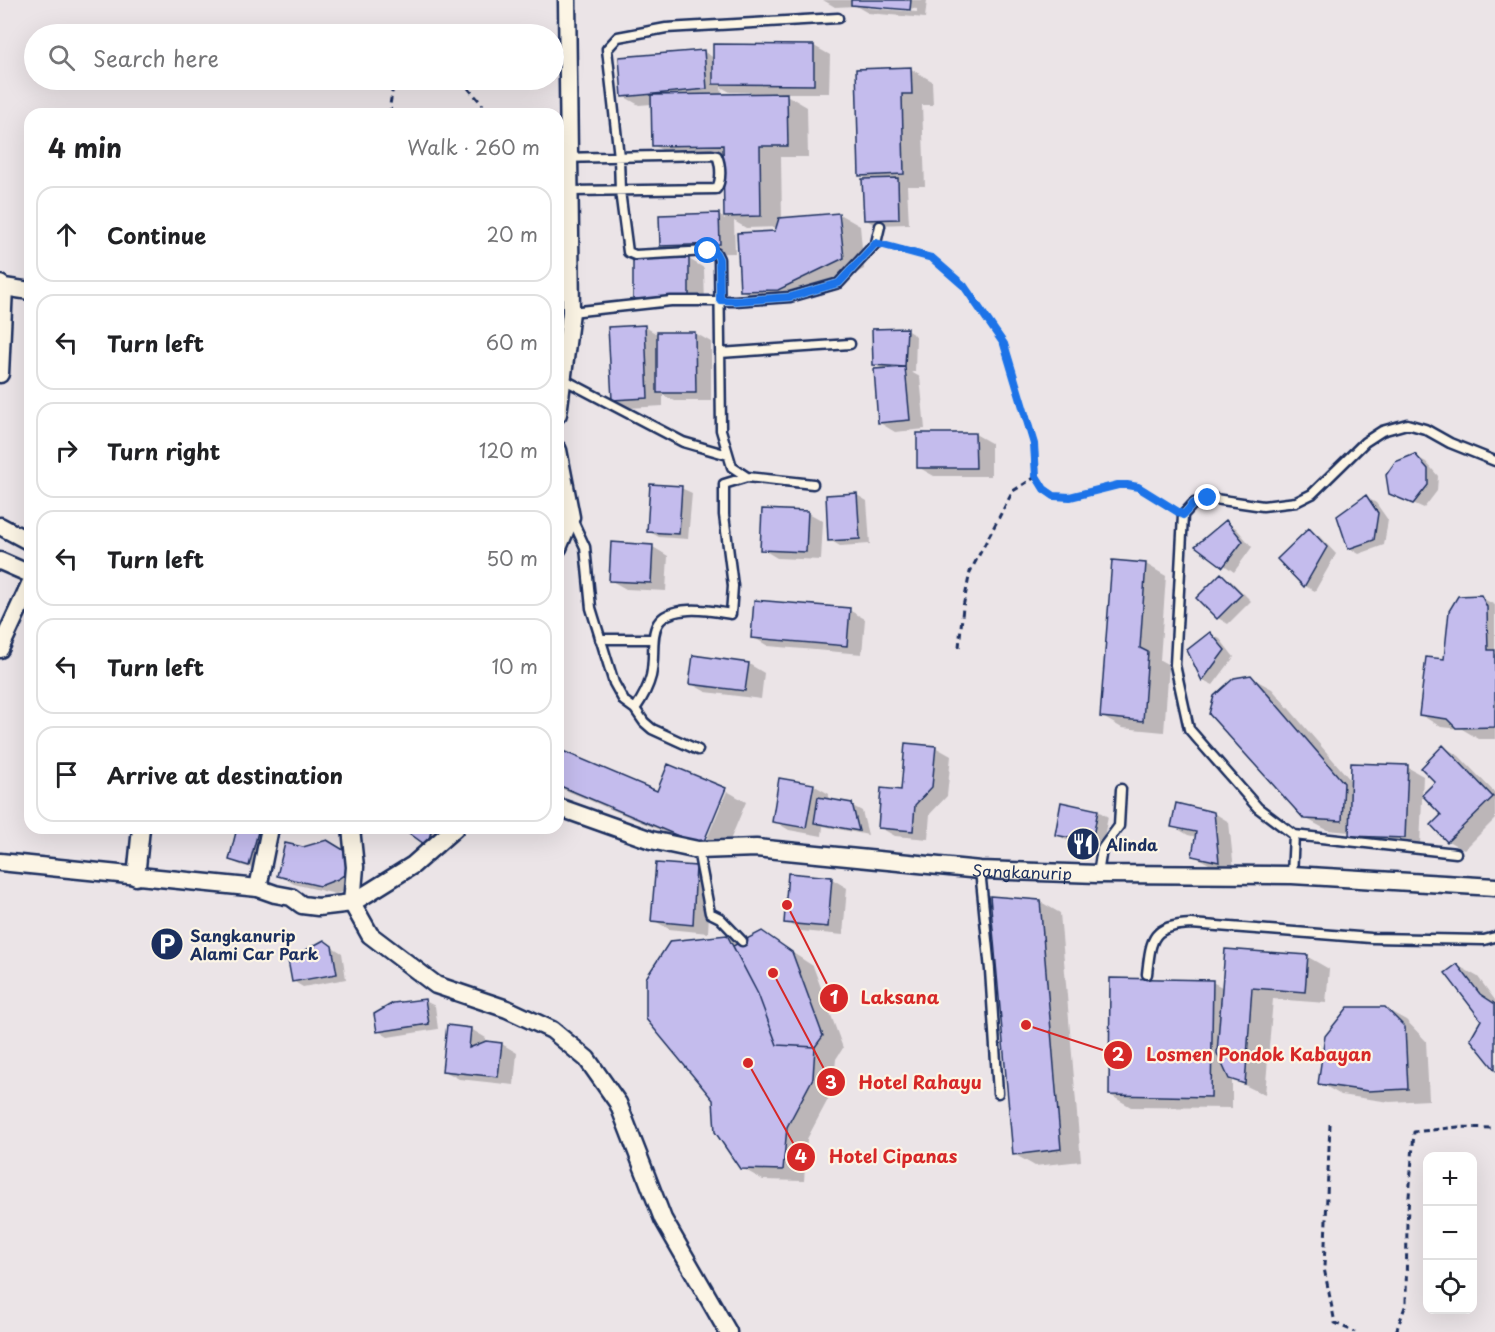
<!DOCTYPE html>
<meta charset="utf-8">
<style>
:root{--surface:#fff;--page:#f6f6f6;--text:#202124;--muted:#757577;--line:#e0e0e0}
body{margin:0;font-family:"Playpen Sans",sans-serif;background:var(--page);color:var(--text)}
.controls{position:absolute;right:18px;bottom:18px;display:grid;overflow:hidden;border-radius:12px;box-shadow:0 6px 24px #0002}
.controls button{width:54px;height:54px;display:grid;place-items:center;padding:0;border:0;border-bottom:2px solid var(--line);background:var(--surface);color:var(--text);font:30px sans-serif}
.stop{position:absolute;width:18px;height:18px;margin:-14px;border:4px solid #1a73e8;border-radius:50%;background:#fff}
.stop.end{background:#1a73e8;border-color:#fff;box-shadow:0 2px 6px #0008}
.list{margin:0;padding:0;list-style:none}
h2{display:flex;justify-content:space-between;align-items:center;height:78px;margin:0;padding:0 24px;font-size:26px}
h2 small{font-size:20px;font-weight:400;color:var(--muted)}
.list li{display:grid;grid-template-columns:39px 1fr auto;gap:18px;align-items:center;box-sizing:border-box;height:96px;margin:0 12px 12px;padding:0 12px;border:2px solid var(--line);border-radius:18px}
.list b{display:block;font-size:22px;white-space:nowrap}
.list em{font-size:20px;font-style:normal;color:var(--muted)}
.icon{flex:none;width:33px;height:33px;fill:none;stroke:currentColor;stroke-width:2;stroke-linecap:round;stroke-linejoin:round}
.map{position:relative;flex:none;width:1495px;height:1332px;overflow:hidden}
.search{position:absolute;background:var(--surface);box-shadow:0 6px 24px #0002;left:24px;top:24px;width:540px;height:66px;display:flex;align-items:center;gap:15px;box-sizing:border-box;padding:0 21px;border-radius:33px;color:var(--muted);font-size:22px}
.panel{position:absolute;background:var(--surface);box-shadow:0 6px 24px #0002;left:24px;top:108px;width:540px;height:726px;border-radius:18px}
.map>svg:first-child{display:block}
.shadow{fill:#0003;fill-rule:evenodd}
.building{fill:#c4bced;stroke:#1b2f5e;stroke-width:1.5}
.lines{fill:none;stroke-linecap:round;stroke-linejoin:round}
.service-casing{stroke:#1b2f5e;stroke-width:13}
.minor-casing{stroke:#1b2f5e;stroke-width:21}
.path{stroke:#1b2f5e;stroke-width:3;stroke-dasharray:6 4.5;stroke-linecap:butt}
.service{stroke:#fcf5e5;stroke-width:8}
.minor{stroke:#fcf5e5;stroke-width:16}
.route{stroke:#1a73e8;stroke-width:8}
.labels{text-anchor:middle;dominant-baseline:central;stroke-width:4.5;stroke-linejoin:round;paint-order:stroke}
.poi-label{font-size:16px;font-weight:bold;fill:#1b2f5e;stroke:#fcf5e5;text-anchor:start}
.street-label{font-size:16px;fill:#1b2f5e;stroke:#fcf5e5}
.leader{fill:none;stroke:#d62828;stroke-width:2}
.callout-dot{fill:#d62828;stroke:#fcf5e5;stroke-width:2}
.mark-label{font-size:18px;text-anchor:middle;font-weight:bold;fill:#fff}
.callout-label{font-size:18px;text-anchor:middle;font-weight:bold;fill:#d62828;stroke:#fcf5e5;stroke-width:4.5;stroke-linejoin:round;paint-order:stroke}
</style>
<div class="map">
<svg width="1495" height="1332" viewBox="0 0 1495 1332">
<rect width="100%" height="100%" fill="#ebe4e7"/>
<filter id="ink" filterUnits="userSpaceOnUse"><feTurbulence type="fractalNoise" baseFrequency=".0167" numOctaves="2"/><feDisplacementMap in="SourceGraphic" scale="12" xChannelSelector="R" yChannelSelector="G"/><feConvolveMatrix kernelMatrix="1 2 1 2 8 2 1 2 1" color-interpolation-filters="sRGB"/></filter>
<g filter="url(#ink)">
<path class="shadow" d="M823,0H927L925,18L868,13L856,6L835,7ZM867,4L917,9V12L867,8Z
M715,45L814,46L830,55L829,93H783L807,107L808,157H781L782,220L839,214L860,226L864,269L799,301L762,302L741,290L778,227L746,228L734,221L735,253L677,254L661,245L719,215L725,219L724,156L674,157L653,145L652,104L639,105L623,96L703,51L714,58ZM721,87L730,92H749V95L722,96Z
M911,69L932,81L933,105H922L925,186H907L909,224L875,225L865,219L870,180L860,175Z
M689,259L704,268L705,307L651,308L635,299Z
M558,306L560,307L558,316L564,319L561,339L558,338Z
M645,327L657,334L695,333L711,342V401H675L663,395V406L629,408L613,399Z
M906,330L916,336L915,372H911L920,377L925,429L895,432L880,423L884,370L874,364Z
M975,434L991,443V476H934L918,467Z
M1415,456L1426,462L1438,476L1437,491L1424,508L1390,493Z
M681,488L692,493L688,539L659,537L648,531Z
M857,495L867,501L870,544L840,546L830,540Z
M1366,497L1376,503L1388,520L1384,545L1359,554L1349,548Z
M807,512L823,521L821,560L777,558L762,549Z
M1226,522L1236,528L1252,547L1234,572L1198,546Z
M1309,530L1319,536L1336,554L1315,591L1305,586L1279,559Z
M653,547L668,556L666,591L626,589L610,580Z
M1146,564L1166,576L1160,660L1169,665L1164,732L1122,728L1101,716Z
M1221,575L1231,581L1251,601L1228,624L1218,618Z
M1480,597L1495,605V739H1479L1462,729L1441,727L1421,715L1445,661Z
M849,610L865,619L862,654L768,646L753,637Z
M1210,634L1220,639L1234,657L1213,685L1203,680L1189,651Z
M749,664L764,673L761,699L706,692L690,683Z
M1250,677L1272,689L1352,782L1407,767L1423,776L1420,846L1366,844L1350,835V832L1327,830L1305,818Z
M935,747L951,756L947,796L930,814L928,839L895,836L879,827Z
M1444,747L1459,756L1495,793V819L1464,850L1448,841L1433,825L1443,815L1437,782Z
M558,751L658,793L669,766L725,790H724L700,847L558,787Z
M813,785L829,794L828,801L851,805L862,811L868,835L823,826L822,836L789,830L774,821Z
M727,791L746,802L723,857L703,848Z
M1062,804L1098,811L1108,817L1102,847L1066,840L1056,834Z
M1214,813L1229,822L1234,870L1209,864L1193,855L1197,837L1188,835L1173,826Z
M239,828H271L260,870L240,865L230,860Z
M404,828H450L443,854L428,845Z
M303,848L343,851L365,865L364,881L354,888L336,894L294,884L279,875Z
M695,868L711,877L708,933L669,929L653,920Z
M832,879L847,888L843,935L801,931L786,922Z
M1039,901L1060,913L1081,1161L1035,1166L1014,1154Z
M762,933L813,966L843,1048L836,1059L833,1090L807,1139L804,1181L763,1180L742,1168L727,936L740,944Z
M324,942L342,953L346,979L303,987L293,981Z
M1227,951L1308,957L1329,969L1326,1003L1273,999L1265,1095L1232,1079V1108L1131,1107L1110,1095L1212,982L1224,988Z
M1457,965L1478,977L1495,1000V1068L1483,1020Z
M425,1001L435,1006L438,1029L388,1037L378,1031Z
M1384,1008L1406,1020L1426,1041L1429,1100L1390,1102L1341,1095L1320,1083Z
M471,1029L486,1038V1043L502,1044L517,1053L514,1085L459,1079L443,1070Z"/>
<path class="building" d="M851,0H911L910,10L851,5Z
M713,44L814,45V85L713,84Z
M704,50L707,89L622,97L619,57Z
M911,67L912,94H902L904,174L859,176L856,69Z
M787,93L788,146H760L761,216L724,217L723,145L652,146L651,95Z
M898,178L899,219L864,220L862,179Z
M719,213L720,244L660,246L659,215Z
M839,213L844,258L778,290L740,291L737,233L775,231L779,218Z
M633,258H689V299H633Z
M645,325L648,398L612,400L608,327Z
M907,328L905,367L873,365L872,329Z
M657,332H695L696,393H657Z
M905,367L910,420L878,423L874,369Z
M917,433H975L976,468H917Z
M1415,454L1428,469V485L1413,504L1389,494L1386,475L1395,462Z
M650,484L682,486L679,534L647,532Z
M857,493L860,539L828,541L826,495Z
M1366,495L1378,513L1374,540L1348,549L1337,516Z
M762,509L808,511L806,552L760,550Z
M1226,520L1243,541L1223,567L1195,546Z
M1309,528L1327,547L1304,587L1277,559Z
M611,542L653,545L651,583L609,581Z
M1112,560L1146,563L1140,648L1148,652L1143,721L1100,717Z
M1221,573L1242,594L1217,619L1196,598Z
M1481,595L1487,607L1488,650H1495V727L1456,728L1447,719L1419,715L1426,657L1444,659L1449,611L1458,596Z
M754,600L850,608L847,646L751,638Z
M1210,632L1225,650L1202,681L1187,650Z
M693,655L749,663L745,691L689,684Z
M1251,675L1344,783L1342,821L1304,819L1209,714L1214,696L1234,678Z
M905,743L936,746L932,787L915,805L913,831L878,828L881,788L901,790Z
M1443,745L1493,797L1447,842L1431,825L1441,815L1422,795L1435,782L1421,768Z
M558,749L657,791L668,764L726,788L702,846L558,785Z
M1351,763L1408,765L1405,838L1349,836Z
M779,778L814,784L806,828L772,822Z
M818,797L852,803L859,831L814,823Z
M1061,802L1098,810L1092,842L1055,835Z
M1176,803L1214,812L1219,862L1192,856L1196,832L1171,827Z
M237,828H259L249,866L229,860Z
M402,828H432L427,846Z
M327,840L350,854L348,872L338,879L320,886L277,876L285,843L303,847Z
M656,863L696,866L693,925L651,921Z
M788,873L832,877L828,927L784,923Z
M990,896L1040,900L1061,1149L1013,1155Z
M762,931L792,952L823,1036L815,1047L777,1045L758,994L733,946Z
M727,935L758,994L777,1045L815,1047L813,1078L787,1127L783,1170L740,1169L715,1132L713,1100L646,1019V978L670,941Z
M324,940L332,946L337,974L292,982L288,960Z
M1225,949L1308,955L1305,992L1252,988L1245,1084L1229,1079L1217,1053Z
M1457,964L1480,994L1495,1004V1070L1470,1039L1481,1020L1445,973Z
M1110,978L1213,980L1211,1097L1109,1095Z
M425,999L429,1024L377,1032L374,1014L393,1003Z
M1348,1007H1385L1405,1027L1408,1089L1368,1091L1318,1084L1325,1036Z
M447,1025L471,1028L469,1048L486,1041L502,1043L498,1077L442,1071Z"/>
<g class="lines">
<defs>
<path id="service" d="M490,113L491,114
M558,158L711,155L717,156C721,165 722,181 716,189L571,191
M571,312L671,301H735L790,297L839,283L876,243L880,226
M720,353L850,344
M563,379L683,442L728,455
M747,477L732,467L721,430L719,259L716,253L708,251L635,255L628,252L620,191L619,157L607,49L618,37L666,28L838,18
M572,519L585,547L591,608L614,683L624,701L635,709L644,722L652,729L698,750
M600,639H653
M635,709C642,699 648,688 651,676C658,644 641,613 689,610C703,609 718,612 731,614L733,586L724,515V484L747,477L813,484
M698,850L710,913L720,918L742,941
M1456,853L1294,835L1258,808L1189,729L1175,665L1183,515L1194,503L1208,498L1263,506L1296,502L1312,494L1365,442L1382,431L1407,424L1425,429L1450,443L1495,461
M980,870L990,970L998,1093
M1098,874L1102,849L1119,826L1121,789
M1292,875L1294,835
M1147,974C1151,939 1151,926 1191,924L1371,938L1484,940L1495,937"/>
<g id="minor">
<path d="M0,284L4,287L30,291"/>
<path d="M0,374L4,287"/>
<path d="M558,414L571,312L567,0"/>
<path d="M558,450L571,517L558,548"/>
<path d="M0,526L30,542"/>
<path d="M0,561L30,574"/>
<path d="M0,649L30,584"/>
<path id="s1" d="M558,807L651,840L698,850L756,848L980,870L1098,874L1292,875L1495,887"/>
<path d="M351,828L355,867L352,903L370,935L436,985L507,1009L552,1030L587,1059L618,1103L663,1219L728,1332"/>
<path d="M0,862L258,888L275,894L291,897L302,905L318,907L352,903L413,865L455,828"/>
<path d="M136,877L141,828"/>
<path d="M258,888L270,828"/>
</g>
</defs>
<use href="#service" class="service-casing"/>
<use href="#minor" class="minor-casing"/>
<path class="path" d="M461,80L483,105
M391,114L390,105L394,80
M887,246L932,258L964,286L1004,344L1034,444L1037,476L1044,489L1054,496L1070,497L1118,485H1127L1138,487L1172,509
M959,647L963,607L970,572L1013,491L1037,476
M1330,1124L1324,1268L1335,1323L1355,1332
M1396,1332L1406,1304L1407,1223L1414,1132L1458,1127L1495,1128"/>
<use href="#service" class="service"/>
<use href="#minor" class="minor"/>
</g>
</g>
<g class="lines" filter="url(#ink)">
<path class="route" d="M708,251L716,253L719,259L720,300L735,301L790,297L839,283L876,243L932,258L964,286L1004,344L1034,444L1036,476L1044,489L1054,496L1070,497L1118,485H1127L1138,487L1183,515L1194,503L1208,498"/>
</g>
<defs>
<symbol id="restaurant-disc" viewBox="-11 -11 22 22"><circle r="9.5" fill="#1b2f5e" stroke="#fcf5e5"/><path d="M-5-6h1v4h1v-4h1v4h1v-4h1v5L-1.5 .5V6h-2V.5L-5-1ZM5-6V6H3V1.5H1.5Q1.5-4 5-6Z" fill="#fff"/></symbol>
<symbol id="parking-disc" viewBox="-11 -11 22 22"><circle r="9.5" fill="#1b2f5e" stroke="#fcf5e5"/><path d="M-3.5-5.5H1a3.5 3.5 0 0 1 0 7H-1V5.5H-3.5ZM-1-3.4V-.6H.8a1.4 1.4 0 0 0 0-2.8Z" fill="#fff"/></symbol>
</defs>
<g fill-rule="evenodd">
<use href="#restaurant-disc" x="1064" y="825" width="38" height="38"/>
<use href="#parking-disc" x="148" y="925" width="38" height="38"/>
</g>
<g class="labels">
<g class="poi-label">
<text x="1106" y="844">Alinda</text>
<text x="190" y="935">Sangkanurip<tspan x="190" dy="18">Alami Car Park</tspan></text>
</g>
<g class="street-label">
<text stroke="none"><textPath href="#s1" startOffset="472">Sangkanurip</textPath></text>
</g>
</g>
<path class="leader" d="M787 905L834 998M1026 1025L1118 1055M773 973L831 1082M748 1063L801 1157"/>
<g class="callout-dot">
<circle cx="787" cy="905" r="6"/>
<circle cx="1026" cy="1025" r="6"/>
<circle cx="773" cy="973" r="6"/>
<circle cx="748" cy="1063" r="6"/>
<circle cx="834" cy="998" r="15"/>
<circle cx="1118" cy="1055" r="15"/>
<circle cx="831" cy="1082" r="15"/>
<circle cx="801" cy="1157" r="15"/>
</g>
<g class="mark-label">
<text x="834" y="1004">1</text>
<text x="1118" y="1061">2</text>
<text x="831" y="1089">3</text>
<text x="801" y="1163">4</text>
</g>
<g class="callout-label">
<text x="900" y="1004">Laksana</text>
<text x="1259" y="1061">Losmen Pondok Kabayan</text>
<text x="920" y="1089">Hotel Rahayu</text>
<text x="893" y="1163">Hotel Cipanas</text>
</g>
</svg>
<div class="controls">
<button>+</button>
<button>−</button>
<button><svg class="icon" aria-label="locate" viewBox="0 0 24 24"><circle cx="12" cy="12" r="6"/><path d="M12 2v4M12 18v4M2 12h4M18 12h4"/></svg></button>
</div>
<div class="stop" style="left:708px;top:251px"></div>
<div class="stop end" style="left:1208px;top:498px"></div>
<div class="search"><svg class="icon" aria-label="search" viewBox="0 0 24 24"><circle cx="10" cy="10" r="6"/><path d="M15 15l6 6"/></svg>Search here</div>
<section class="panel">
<h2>4 min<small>Walk · 260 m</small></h2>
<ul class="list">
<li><svg class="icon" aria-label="ahead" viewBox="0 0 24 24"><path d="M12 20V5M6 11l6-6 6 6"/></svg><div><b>Continue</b></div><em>20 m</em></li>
<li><svg class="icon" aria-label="left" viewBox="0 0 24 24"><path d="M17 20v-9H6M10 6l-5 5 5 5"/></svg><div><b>Turn left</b></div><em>60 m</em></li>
<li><svg class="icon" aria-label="right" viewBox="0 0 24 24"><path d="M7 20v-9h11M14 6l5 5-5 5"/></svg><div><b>Turn right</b></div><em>120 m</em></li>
<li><svg class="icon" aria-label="left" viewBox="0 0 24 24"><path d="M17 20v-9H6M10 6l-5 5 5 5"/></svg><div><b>Turn left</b></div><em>50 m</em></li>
<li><svg class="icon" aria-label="left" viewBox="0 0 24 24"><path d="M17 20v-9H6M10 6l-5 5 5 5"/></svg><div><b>Turn left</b></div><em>10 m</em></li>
<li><svg class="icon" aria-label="arrive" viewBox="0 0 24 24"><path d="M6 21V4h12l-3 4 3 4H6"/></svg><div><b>Arrive at destination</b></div></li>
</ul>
</section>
</div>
